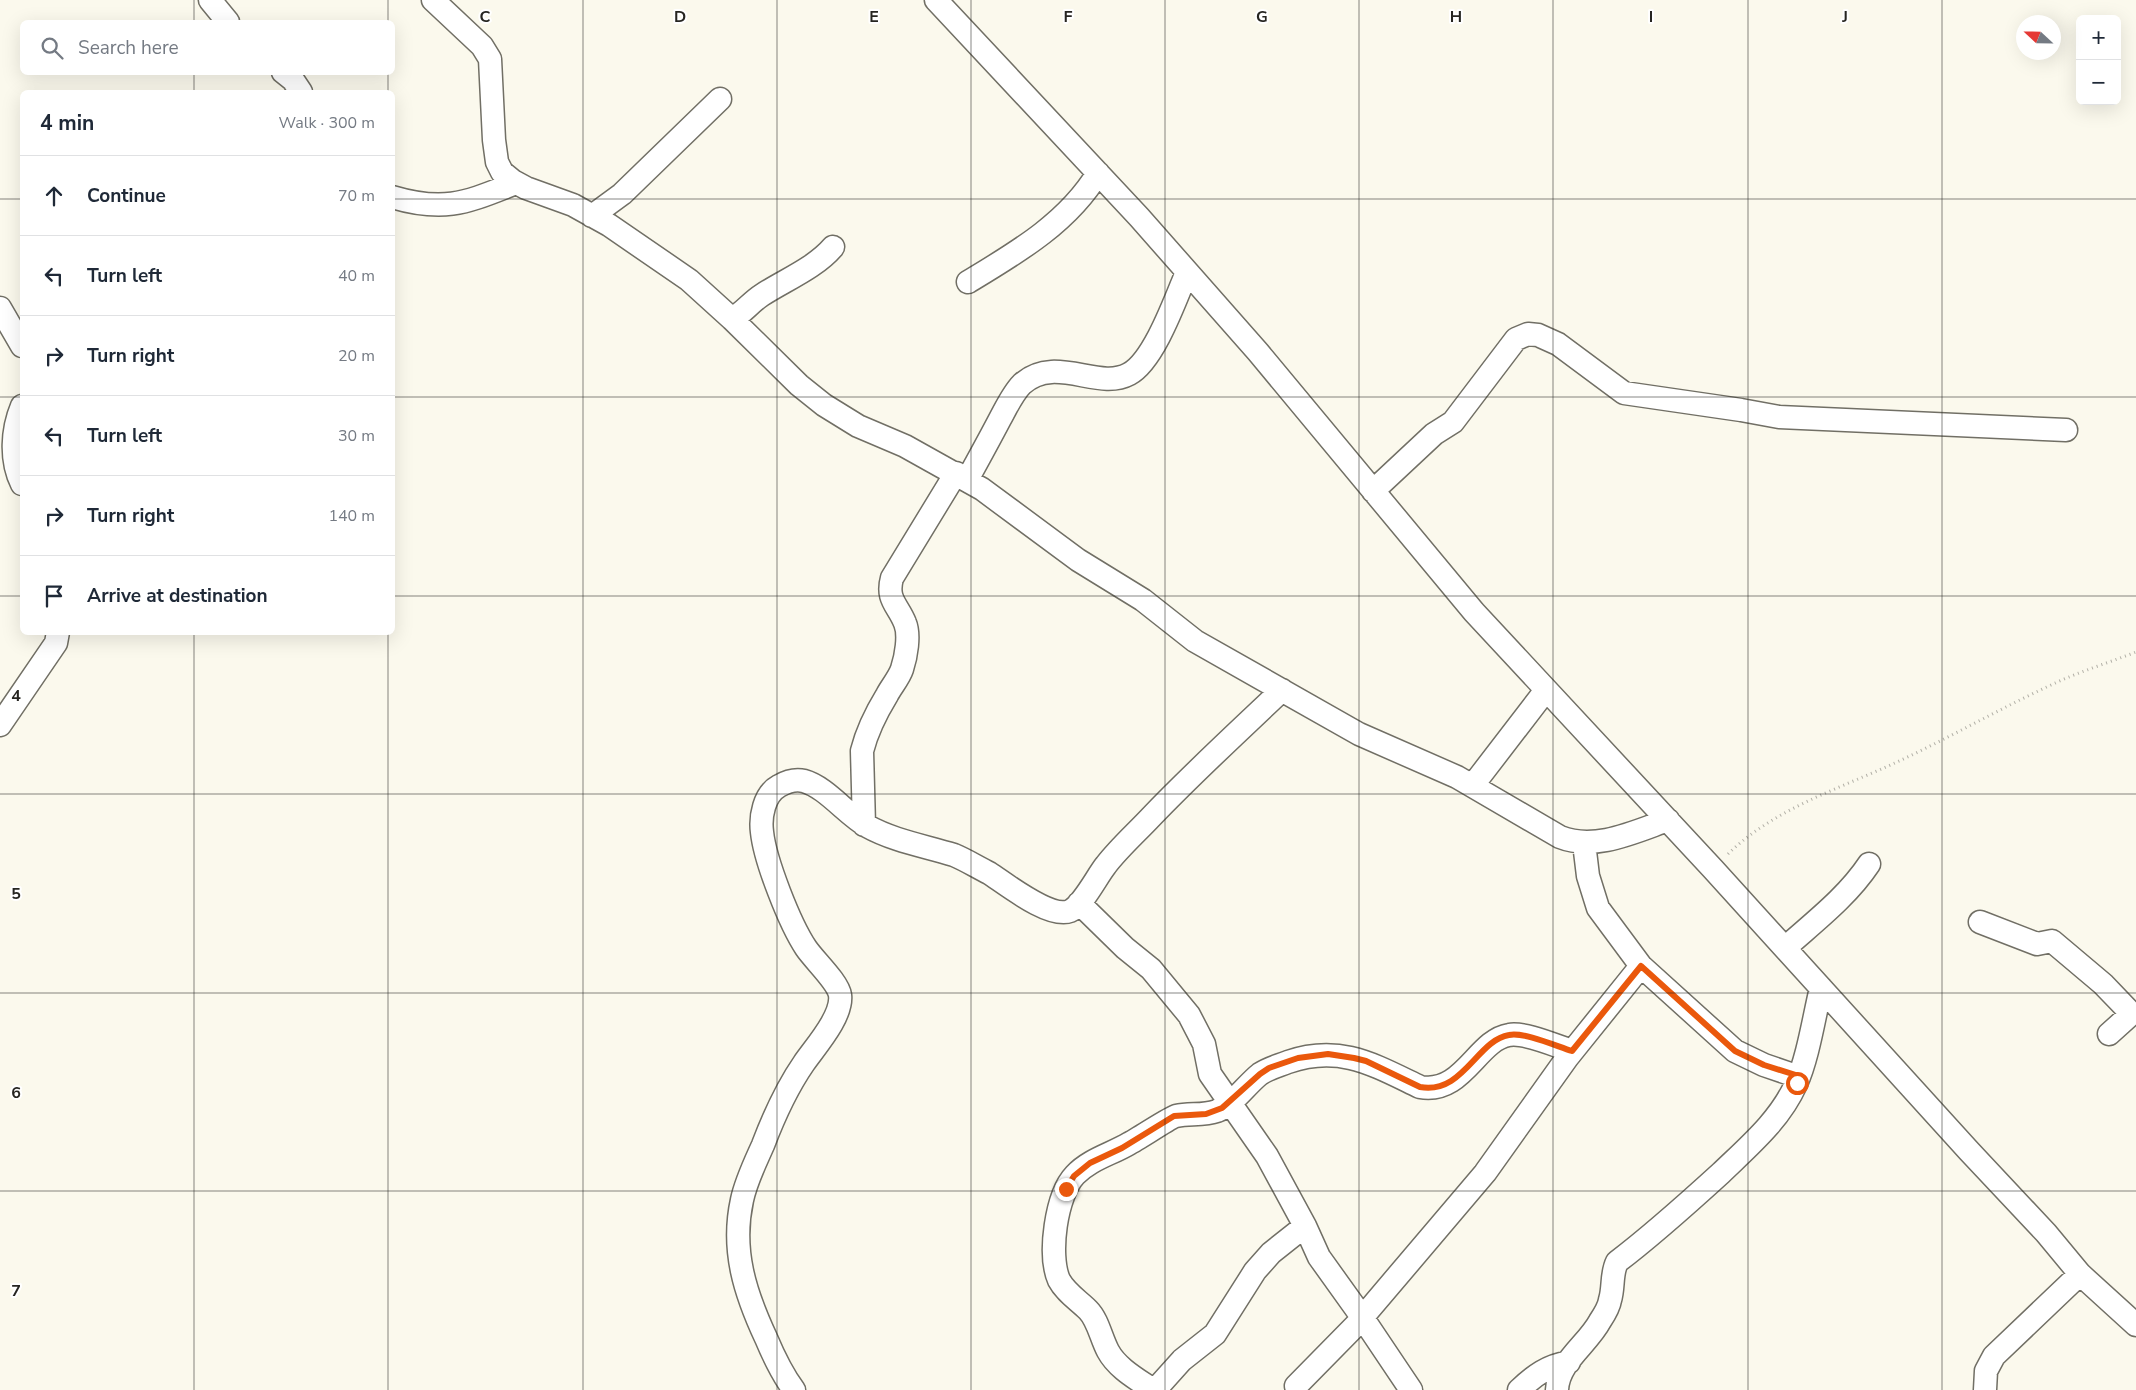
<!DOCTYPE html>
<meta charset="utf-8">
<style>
:root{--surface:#fff;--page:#f2f2f3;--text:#1f2937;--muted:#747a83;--line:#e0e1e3}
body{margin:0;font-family:"Nunito Sans",sans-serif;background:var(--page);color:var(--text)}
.controls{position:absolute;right:15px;top:15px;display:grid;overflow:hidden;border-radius:8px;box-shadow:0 5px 20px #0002}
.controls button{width:45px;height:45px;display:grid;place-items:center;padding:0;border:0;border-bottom:1px solid var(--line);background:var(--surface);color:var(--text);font:25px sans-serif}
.compass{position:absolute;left:2016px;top:15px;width:45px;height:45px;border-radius:50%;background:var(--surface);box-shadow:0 5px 20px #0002;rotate:292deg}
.stop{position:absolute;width:15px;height:15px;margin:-11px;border:4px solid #ea580c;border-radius:50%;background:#fff}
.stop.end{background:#ea580c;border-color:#fff;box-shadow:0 1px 5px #0008}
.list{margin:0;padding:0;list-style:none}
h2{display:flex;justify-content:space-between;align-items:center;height:65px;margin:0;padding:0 20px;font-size:21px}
h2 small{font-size:16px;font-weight:400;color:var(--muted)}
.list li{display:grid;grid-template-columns:32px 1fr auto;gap:15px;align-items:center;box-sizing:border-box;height:80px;padding:0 20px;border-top:1px solid var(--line)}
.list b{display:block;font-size:19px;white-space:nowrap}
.list em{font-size:16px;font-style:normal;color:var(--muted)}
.icon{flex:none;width:28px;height:28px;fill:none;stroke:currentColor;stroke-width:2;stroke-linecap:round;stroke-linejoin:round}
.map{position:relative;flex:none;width:2136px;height:1390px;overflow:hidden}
.search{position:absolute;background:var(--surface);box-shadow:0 5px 20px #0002;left:20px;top:20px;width:375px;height:55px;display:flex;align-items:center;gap:12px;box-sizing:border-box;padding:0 18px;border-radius:8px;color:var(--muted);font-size:19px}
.panel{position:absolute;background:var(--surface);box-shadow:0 5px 20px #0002;left:20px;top:90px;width:375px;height:545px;border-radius:8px}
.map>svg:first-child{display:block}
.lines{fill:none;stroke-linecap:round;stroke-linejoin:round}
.minor-casing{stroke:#716f65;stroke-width:25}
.path{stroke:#b2b0a7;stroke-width:3;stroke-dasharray:1 4;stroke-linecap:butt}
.minor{stroke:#fff;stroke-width:22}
.route{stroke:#ea580c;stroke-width:6}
.grid{fill:none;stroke:#262521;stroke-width:1;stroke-opacity:0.55}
.grid-label{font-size:16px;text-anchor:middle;font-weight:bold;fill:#262521;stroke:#fff;stroke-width:4;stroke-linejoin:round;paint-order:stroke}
</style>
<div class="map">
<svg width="2136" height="1390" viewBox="0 0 2136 1390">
<rect width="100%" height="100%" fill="#fbf9ed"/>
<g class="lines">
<defs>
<path id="minor" d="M210,0L228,22
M433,0L482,46L490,59L494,140L497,162L502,172L513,181L526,188L573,205L609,225L689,280L732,319L799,385L824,405L858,426L905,446L982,489L1078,560L1143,600L1195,641L1359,734L1457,777L1560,837C1595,851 1634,832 1668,820
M936,0L1139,217L1258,352L1474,612L1713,869L1969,1151L2046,1233L2080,1274L2136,1325
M283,72L293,80L301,92
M392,197C446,213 467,202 516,183
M592,216L622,194L720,99
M968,282C1016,253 1068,223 1098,173
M0,308L22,346
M732,319C744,312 751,302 762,295C785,280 815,268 833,247
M22,406C12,430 10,460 22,484
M967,480C978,460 989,440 1000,419C1006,408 1013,393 1022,384C1055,354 1098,391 1129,374C1154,361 1176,298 1187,272
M1373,491L1434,434L1453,422L1516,339L1528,334L1538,335L1558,344L1624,393L1741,410L1779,417L2066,430
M0,725L56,643L58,632
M1473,785L1546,690
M864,825L862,751C867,731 876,713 887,695C891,687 899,678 902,669C906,657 910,635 905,623C898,605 886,600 892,578L956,473
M1584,843L1588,876L1598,908L1641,966L1735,1051L1764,1065L1799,1077
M1079,903L1125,948L1151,969L1189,1015L1204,1044L1210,1074L1267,1156L1305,1226L1319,1257L1362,1317L1411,1390
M1980,922L2037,944L2052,941L2103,984L2129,1011V1016L2109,1034
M1785,948C1814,922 1847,897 1869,864
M1296,1386L1356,1325L1485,1173L1567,1058L1641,966
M794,1390C782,1374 774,1357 766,1338C745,1293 731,1250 742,1200C746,1181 755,1163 763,1145C774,1116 786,1089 804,1063C815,1047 843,1016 840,995C838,982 814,960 806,948C790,924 765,861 762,832C760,817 764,794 779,786C786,782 796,779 804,781C826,787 847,815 867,826C894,841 925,846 954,855C966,860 977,867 989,873C1006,884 1050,919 1070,911C1083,905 1097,876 1106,865C1119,848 1136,833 1151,817C1193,773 1238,732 1282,690
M1153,1390C1137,1379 1117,1368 1108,1351C1101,1338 1098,1320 1088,1310C1078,1300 1066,1293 1059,1280C1048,1255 1056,1195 1075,1175C1090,1159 1112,1154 1130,1143C1138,1139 1171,1117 1176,1116C1190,1113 1203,1116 1217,1111C1234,1104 1246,1085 1260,1074C1269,1068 1278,1066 1288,1062C1340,1044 1374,1065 1420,1087C1463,1095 1477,1040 1509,1035C1525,1032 1556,1046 1572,1051
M1155,1390L1182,1360L1215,1334L1255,1271L1271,1253L1305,1226
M1519,1390C1535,1375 1547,1366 1569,1362
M1557,1390C1558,1362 1588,1344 1600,1321C1604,1315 1609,1307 1610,1300C1614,1287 1611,1274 1617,1262C1654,1234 1687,1204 1721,1173C1749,1146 1780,1120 1796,1084C1808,1058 1814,1017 1821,988
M1985,1390L1986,1371L1994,1356L2080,1274"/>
</defs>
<use href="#minor" class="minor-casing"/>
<path class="path" d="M1728,854C1775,808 1839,789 1897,762C1949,738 1999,709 2051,685C2078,672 2108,663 2136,652"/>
<use href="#minor" class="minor"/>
</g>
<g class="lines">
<path class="route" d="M1066,1189L1074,1176L1090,1163L1122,1148L1174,1116L1206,1114L1222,1108L1260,1074L1269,1068L1298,1058L1328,1054L1354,1058L1366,1061L1420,1087C1463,1095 1477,1040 1509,1035C1525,1032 1556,1046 1572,1051L1641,966L1735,1051L1764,1065L1799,1076L1797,1083"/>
</g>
<path class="grid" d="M194,0V22M388,0V22M583,0V1390M777,0V1390M971,0V1390M1165,0V1390M1359,0V1390M1553,0V1390M1748,0V1390M1942,0V1390M194,72V92M388,72V92M0,199H22M392,199H2136M0,397H22M392,397H2136M0,596H22M392,596H2136M194,632V1390M388,632V1390M0,794H2136M0,993H2136M0,1191H2136"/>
<g class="grid-label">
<text x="485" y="22">C</text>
<text x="680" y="22">D</text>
<text x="874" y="22">E</text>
<text x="1068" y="22">F</text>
<text x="1262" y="22">G</text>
<text x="1456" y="22">H</text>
<text x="1651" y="22">I</text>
<text x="1845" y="22">J</text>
<text x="16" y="701">4</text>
<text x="16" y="899">5</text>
<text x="16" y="1098">6</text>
<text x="16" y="1296">7</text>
</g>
</svg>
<div class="controls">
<button>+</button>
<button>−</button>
</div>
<svg class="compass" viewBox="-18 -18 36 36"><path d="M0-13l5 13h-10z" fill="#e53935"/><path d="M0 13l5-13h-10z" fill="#747a83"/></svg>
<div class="stop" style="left:1797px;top:1083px"></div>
<div class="stop end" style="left:1066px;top:1189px"></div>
<div class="search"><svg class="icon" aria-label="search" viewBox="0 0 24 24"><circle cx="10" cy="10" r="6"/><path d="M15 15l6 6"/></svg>Search here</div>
<section class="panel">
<h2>4 min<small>Walk · 300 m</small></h2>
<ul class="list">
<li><svg class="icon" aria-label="ahead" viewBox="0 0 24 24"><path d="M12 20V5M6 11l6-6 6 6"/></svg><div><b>Continue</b></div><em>70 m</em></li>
<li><svg class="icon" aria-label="left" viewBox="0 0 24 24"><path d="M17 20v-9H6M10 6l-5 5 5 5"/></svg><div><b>Turn left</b></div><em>40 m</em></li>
<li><svg class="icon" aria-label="right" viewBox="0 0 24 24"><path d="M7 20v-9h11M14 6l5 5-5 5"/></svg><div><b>Turn right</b></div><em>20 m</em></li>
<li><svg class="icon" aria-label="left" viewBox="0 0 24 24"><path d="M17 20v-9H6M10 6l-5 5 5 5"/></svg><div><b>Turn left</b></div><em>30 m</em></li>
<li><svg class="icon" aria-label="right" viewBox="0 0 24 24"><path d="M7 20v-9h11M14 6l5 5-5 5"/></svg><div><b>Turn right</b></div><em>140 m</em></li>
<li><svg class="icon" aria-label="arrive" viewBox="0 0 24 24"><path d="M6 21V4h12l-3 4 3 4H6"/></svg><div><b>Arrive at destination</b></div></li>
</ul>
</section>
</div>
